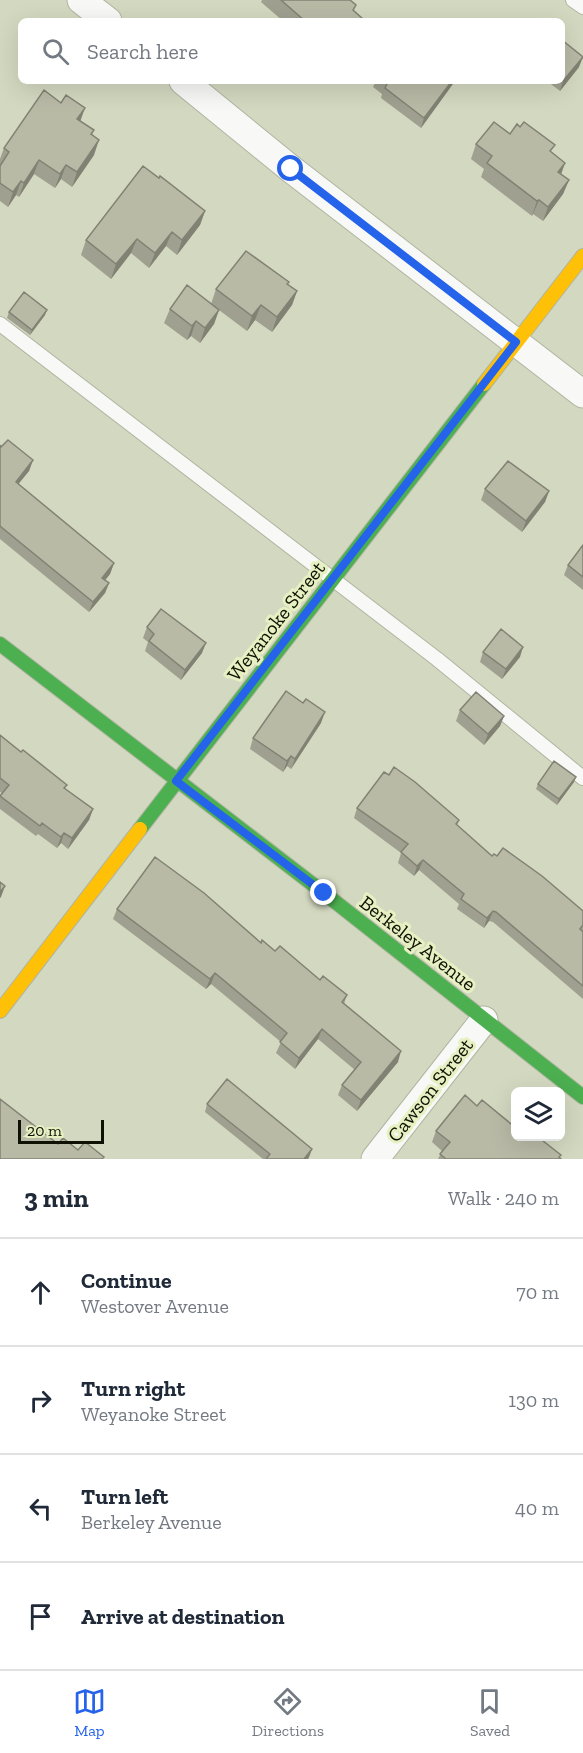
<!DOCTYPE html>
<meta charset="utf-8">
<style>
:root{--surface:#fff;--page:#f6f6f7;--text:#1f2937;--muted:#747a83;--line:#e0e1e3;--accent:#2563eb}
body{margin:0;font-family:"Zilla Slab",serif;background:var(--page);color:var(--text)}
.controls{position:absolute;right:18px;bottom:18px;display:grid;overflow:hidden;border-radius:9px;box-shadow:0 6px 24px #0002}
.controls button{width:54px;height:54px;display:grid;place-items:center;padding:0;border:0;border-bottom:2px solid var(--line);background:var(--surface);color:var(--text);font:30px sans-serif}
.scale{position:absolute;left:18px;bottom:15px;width:86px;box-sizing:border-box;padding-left:6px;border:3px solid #0e1103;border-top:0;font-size:16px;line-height:21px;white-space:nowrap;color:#0e1103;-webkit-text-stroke:4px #e6f0c2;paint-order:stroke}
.stop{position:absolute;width:18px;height:18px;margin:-14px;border:4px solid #2563eb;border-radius:50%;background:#fff}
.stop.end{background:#2563eb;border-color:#fff;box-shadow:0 2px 6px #0008}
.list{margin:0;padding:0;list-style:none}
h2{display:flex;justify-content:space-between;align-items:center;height:78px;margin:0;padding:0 24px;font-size:26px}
h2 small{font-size:20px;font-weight:400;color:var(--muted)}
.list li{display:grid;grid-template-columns:39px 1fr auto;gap:18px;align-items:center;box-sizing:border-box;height:108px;padding:0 24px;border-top:2px solid var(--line)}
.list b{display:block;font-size:22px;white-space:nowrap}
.list p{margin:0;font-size:20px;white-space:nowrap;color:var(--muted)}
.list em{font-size:20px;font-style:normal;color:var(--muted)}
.icon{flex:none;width:33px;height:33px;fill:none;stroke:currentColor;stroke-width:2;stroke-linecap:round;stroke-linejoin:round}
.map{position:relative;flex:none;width:583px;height:1159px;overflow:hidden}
.search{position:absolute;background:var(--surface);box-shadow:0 6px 24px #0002;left:18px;right:18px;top:18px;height:66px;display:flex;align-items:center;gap:15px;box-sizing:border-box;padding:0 21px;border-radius:9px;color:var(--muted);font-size:22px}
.sheet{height:510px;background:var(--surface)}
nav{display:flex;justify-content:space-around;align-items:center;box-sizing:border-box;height:84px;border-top:2px solid var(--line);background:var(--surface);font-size:16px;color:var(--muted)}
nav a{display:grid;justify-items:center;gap:3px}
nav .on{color:var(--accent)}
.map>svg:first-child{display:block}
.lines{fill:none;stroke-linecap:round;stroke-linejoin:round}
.lane-casing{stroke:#b0b4a1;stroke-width:16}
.street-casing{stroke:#b0b4a1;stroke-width:29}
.fast-casing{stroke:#b0b4a1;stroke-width:16}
.slow-casing{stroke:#b0b4a1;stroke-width:16}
.lane{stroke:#f8f9f6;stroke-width:14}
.street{stroke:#f8f9f6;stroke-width:27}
.fast{stroke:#4caf50;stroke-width:14}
.slow{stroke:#ffc107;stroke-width:14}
.wall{fill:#9fa08f}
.shaded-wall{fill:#828274}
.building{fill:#b9baa6;stroke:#828274;stroke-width:1.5}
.route{stroke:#2563eb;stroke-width:8}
.labels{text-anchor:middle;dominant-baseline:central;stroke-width:6;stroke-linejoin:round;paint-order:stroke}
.street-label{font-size:20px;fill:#0e1103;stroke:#e6f0c2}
</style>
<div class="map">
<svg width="583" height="1159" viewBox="0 0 583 1159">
<rect width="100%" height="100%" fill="#d3d8c0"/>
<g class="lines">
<defs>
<path id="lane" d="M573,0L583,7
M0,324L437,659L583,778"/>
<path id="street" d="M81,0L108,21
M183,81L291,169L583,394
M375,1159L484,1020"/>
<path id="fast" d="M0,644L324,893L583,1097
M140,829L484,384"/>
<path id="slow" d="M484,384L583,256
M0,1011L140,829"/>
</defs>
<use href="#lane" class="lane-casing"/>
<use href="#street" class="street-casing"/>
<use href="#fast" class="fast-casing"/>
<use href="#slow" class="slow-casing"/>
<use href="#lane" class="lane"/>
<use href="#street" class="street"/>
<use href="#fast" class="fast"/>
<use href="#slow" class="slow"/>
</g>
<path class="wall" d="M262,0H350L354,11L362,21H283L261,2Z
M562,40L579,67L560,91L547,81H562Z
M376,81H455L421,128L381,98L382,94L373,87Z
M80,121L94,130L92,135L94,155L72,187L61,179L55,188L34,174L19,197L16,195L8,207L0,201V166L1,164H0V159L4,148Z
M510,134L552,152L565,163L561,174L569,180L563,194L543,221L533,214L532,216L481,177L484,169L471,159L476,144Z
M159,178L205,211L200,225L177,255L166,246L149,268L131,253L111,279L81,255L86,240Z
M289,282L288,284L297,291L292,305L272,332L255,320L247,331L219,310L214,324L200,343L191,336L187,340L164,323L170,309L211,304L216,289Z
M9,312L45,315L30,335L7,318Z
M0,445L33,460L29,471L18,484L114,563L110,574L105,580L109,583L105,593L89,612L0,539Z
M485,489L549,491L545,502L522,532L481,500Z
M583,545V590L564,575L568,565Z
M147,627L202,653L181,680L145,651L148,642L143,638Z
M483,652L520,657L502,679L480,662Z
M303,703L321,723L291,769L287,766L283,772L250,749L253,738Z
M460,710L504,716L500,726L484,745L456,721Z
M0,735L66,789L93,809L89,820L68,849L61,843L57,848L38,834L36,836L0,809V796L2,793L0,792Z
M576,777L574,782L557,805L536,789L538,784Z
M357,808L459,820L457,825L492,856L583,911V999L493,922L489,921L484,928L457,909L459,904L419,870L414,876L398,863L401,853L354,818Z
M117,909L261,943L320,980L347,995L344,1004L398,1062L357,1111L338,1095L342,1085L355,1070L318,1039L295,1069L276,1053L281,1042L211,984L206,989L113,919Z
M207,1104L312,1149L309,1157L308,1159H263L205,1112Z
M477,1106L516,1128L561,1159H438L442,1151L432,1142L436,1131Z"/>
<path class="shaded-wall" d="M583,57L579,67L560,91L563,81Z
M452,81H455L421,128L424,118Z
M85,108L80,122L77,119Z
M99,140L94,155L72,187L77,172Z
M39,160L34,174L19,197L24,183Z
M565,163L560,177L558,172Z
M66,165L61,179L55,188L60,174Z
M569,180L563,194L543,221L548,207Z
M21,181L16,195L8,207L13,192Z
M539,200L533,214L532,216L537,201Z
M205,211L200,225L177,255L182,240Z
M172,232L166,246L149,268L155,253Z
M137,239L131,253L111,279L116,264Z
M297,291L292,305L272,332L277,317Z
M261,305L255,320L247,331L252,316Z
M47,310L45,315L30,335L32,330Z
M219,310L214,324L200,343L205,328Z
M196,321L191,336L187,340L192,326Z
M33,460L29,471L12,492L16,482Z
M549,491L545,502L522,532L526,521Z
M114,563L110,574L99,588L102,578Z
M109,583L105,593L89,612L93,602Z
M206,643L202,653L181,680L185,670Z
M523,647L520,657L502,679L506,669Z
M325,712L321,723L291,769L295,759Z
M504,716L500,726L484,745L488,734Z
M291,756L287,766L283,772L287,761Z
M576,777L574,782L557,805L559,799Z
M93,809L89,820L68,849L72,838Z
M64,833L61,843L57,848L61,837Z
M423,860L419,870L414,876L417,866Z
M5,886L1,897L0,898V892Z
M493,911L489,921L484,928L487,918Z
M215,973L211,984L206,989L210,979Z
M322,1029L318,1039L295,1069L299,1058Z
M401,1051L398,1062L357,1111L361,1100Z
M312,1149L309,1157L308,1159H304Z"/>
<path class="building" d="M281,0H350L356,5L353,10L363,19L361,21H305Z
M562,40L583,57L563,81L562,79Z
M383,81H452L424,118L385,88L387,84Z
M44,90L61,103L66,95L85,108L77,119L94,130L91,134L99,140L77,172L66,165L60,174L39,160L24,183L21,181L13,192L0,183V166L9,152L4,148Z
M494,122L510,134L517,124L520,127L524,122L555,145L550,151L565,163L558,172L569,180L548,207L539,200L537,201L487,163L492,156L476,144Z
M143,166L159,178L160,176L205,211L182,240L172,232L155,253L137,239L116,264L86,240Z
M246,251L289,282L287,284L297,291L277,317L261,305L252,316L216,289Z
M187,285L219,310L205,328L196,321L192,326L170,309Z
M24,292L47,310L32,330L9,312Z
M8,440L33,460L16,482L114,563L102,578L109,583L93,602L0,526V445L1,447Z
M508,461L549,491L526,521L485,489Z
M583,545V577L568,565Z
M161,609L206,643L185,670L149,641L154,634L147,627Z
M501,629L523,647L506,669L483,652Z
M286,691L303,703L306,699L325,712L295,759L291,756L287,761L253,738Z
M476,692L504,716L488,734L460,710Z
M0,735L21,752L23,750L67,785L64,788L93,809L72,838L64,833L61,837L42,823L40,826L0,796L9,785L0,778Z
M554,761L576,777L559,799L538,784Z
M394,767L415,782L459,820L456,824L492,856L494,854L497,856L503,848L542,876L583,911V925L580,929L583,932V986L496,912L493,911L487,918L461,899L464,894L423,860L417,866L401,852L408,844L357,808L384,772L389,775Z
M155,857L204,893L261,943L262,940L275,951L280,946L320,980L323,976L347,995L342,1002L401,1051L361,1100L342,1085L361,1062L322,1029L299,1058L280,1042L287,1033L215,973L210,979L117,909Z
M0,882L5,886L0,892Z
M227,1079L312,1149L304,1159H266L270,1154L207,1104Z
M465,1095L477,1106L482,1100L516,1128V1137H538L561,1155L559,1157L561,1159H446L440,1154L450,1142L436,1131Z
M0,1099L58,1144L63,1138L78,1150L85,1142L104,1157L102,1159H0Z"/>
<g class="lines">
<path class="route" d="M291,169L516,342L176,781L324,893"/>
</g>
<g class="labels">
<g class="street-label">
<text transform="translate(276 621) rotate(-52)">Weyanoke Street</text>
<text transform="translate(418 943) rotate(38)">Berkeley Avenue</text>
<text transform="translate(430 1090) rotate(-52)">Cawson Street</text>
</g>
</g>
</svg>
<div class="controls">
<button><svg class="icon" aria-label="layers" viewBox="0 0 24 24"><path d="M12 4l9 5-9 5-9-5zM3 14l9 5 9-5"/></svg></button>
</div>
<div class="scale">20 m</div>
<div class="stop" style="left:291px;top:169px"></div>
<div class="stop end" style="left:324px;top:893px"></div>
<div class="search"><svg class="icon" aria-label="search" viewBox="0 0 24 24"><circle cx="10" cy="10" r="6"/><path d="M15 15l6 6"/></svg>Search here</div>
</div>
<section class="sheet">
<h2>3 min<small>Walk · 240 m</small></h2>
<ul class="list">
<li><svg class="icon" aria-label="ahead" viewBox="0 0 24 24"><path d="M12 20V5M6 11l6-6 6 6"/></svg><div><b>Continue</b><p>Westover Avenue</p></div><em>70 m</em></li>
<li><svg class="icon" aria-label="right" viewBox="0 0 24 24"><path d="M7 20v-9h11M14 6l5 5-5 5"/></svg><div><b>Turn right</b><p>Weyanoke Street</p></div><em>130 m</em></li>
<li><svg class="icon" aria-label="left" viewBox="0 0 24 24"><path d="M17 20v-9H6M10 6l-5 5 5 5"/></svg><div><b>Turn left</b><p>Berkeley Avenue</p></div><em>40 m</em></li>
<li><svg class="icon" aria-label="arrive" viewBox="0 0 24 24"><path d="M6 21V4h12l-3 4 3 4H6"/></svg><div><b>Arrive at destination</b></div></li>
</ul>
</section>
<nav>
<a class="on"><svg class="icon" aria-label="map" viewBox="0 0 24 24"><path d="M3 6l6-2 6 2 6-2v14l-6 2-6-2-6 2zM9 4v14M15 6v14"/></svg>Map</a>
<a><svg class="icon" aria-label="directions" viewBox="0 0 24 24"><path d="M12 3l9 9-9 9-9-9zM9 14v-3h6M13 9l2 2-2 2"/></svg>Directions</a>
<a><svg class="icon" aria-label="saved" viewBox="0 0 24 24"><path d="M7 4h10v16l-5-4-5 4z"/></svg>Saved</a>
</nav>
